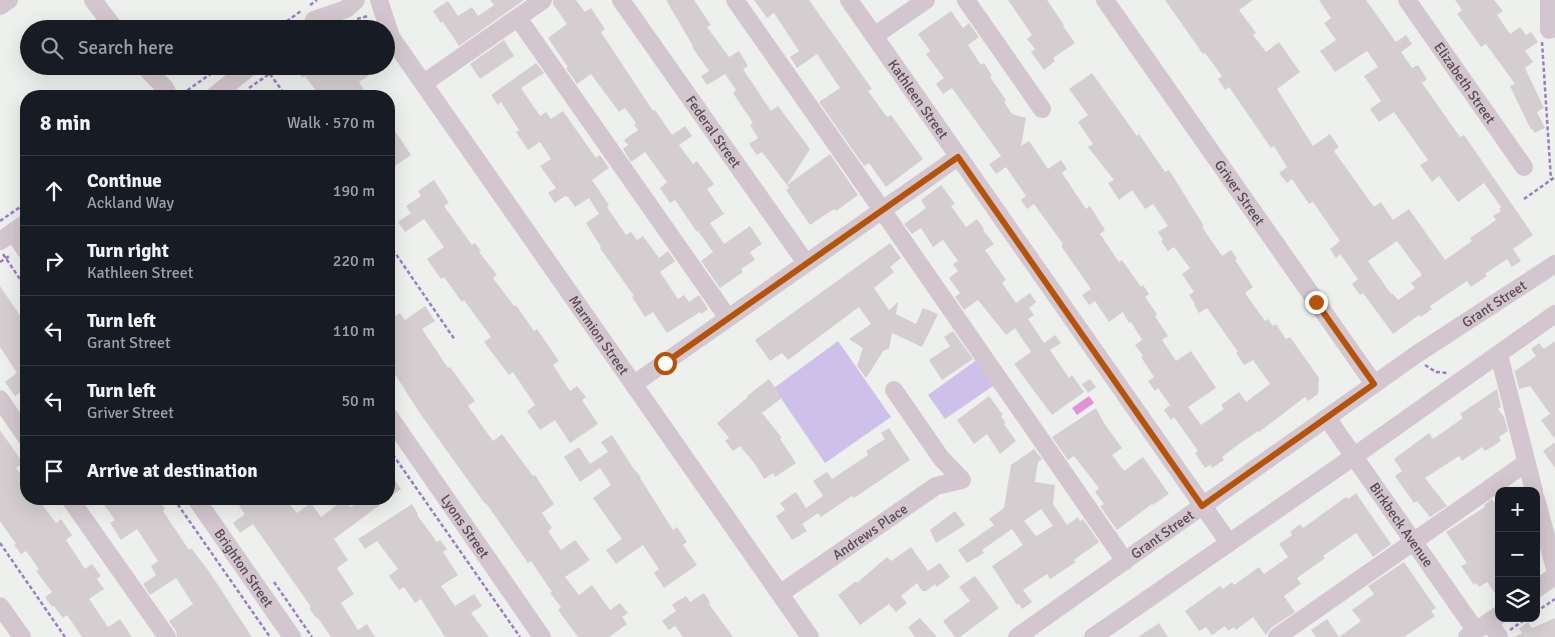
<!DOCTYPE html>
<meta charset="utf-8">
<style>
:root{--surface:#171b24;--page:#242831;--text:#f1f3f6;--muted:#9ea1a6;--line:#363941}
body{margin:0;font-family:Signika,sans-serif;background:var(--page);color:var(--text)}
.controls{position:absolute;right:15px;bottom:15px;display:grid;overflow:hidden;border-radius:10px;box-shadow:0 5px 20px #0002}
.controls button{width:45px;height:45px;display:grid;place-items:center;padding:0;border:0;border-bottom:1px solid var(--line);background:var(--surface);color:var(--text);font:25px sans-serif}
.stop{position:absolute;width:15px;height:15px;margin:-11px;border:4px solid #b45309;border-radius:50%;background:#fff}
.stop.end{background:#b45309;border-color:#fff;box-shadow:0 1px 5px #0008}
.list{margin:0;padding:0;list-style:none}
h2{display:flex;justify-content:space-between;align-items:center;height:65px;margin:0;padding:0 20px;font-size:21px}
h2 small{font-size:16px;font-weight:400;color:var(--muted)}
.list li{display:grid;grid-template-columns:32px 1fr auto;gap:15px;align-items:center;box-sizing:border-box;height:70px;padding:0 20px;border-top:1px solid var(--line)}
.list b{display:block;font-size:19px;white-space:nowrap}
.list p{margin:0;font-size:16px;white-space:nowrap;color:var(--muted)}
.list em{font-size:16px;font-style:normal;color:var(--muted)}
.icon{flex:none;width:28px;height:28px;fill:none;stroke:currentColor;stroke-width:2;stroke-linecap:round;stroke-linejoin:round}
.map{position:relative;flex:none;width:1555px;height:637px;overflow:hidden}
.search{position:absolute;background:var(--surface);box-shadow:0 5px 20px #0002;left:20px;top:20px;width:375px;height:55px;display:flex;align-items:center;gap:12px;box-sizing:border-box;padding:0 18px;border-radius:28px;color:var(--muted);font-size:19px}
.panel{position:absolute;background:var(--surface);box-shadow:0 5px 20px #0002;left:20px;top:90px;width:375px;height:415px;border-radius:20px}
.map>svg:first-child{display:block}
.green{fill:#cec1e9}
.water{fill:#e193d6}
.building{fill:#d5ced0;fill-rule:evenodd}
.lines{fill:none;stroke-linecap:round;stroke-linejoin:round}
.path{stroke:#9c7dc3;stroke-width:2.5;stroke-dasharray:4 2.5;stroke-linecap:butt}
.minor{stroke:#d3c6ce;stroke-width:18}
.route{stroke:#b45309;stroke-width:6}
.labels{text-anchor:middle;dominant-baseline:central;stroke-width:4;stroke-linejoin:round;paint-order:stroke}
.street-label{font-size:14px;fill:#594852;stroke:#fff}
</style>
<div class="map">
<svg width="1555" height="637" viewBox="0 0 1555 637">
<rect width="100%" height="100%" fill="#eef0ee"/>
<path class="green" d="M838,341L891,417L825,463L774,388Z
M978,359L996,384L945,419L928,395Z"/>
<path class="water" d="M1089,396L1094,403L1077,415L1072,408Z"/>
<path class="building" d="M490,0H524L459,46L443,22L441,23L433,11L448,1L458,16L472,7L478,16L494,5Z
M553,0H576L585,12L591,8L605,29L601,32L653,111L655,110L672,135L685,126L692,136L679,145L693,164L697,161L714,184L707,189L724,214L710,223L724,244L750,226L762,244L750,252L755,260L741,269L743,272L720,288L701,261L713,252L698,231L697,232L675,200L670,203L660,188L667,182L645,152L631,162L623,149L628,145L624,140L638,130L634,125L636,123L625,108L619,112L591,74L577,84L566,68L568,67L548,38L567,24L553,4Z
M666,0H694L711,25L707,27L729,57L739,51L748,66L743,69L771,111L778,106L810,149L787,185L762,152L757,155L749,144L758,138L750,125L753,123L733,93L736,90L725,74L707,85L701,76L709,71L692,47L693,46Z
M754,0H809L872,89L868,91L887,117L891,115L923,159L886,187L869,163L864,166L819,102L840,88L817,54L797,68L790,57L799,51L774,13L767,18Z
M1008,0H1047L1064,25L1063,26L1075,43L1053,58L1055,61L1044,70L1031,52L1035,49L1027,39L1032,35Z
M1165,0H1253L1239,10L1256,33L1253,35L1266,52L1279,42L1300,72L1277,89L1313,146L1330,134L1339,147L1334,151L1374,207L1381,202L1393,220L1409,209L1445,260L1472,241L1470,238L1496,220L1493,216L1501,211L1499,209L1501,207L1484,183L1458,202L1439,176L1432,182L1420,165L1428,160L1394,112L1379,122L1370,109L1381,101L1364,76L1378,67L1367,51L1335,72L1320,51L1336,40L1324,23L1331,18L1319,0H1366L1396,42L1406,35L1412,44L1401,52L1412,68L1418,65L1427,79L1422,83L1460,137L1464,135L1533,235L1513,249L1521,261L1512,267L1507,259L1485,274L1487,276L1471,287L1467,281L1430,306L1432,309L1421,317L1419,315L1393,334L1363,293L1360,295L1352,284L1358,279L1340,254L1336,258L1330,249L1340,241L1313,202L1309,204L1292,179L1287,183L1279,173L1287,167L1274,146L1271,148L1229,87L1225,90L1218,79L1222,76L1205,53L1203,54ZM1397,241L1422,275L1411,283L1415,288L1398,300L1392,293L1391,294L1368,261Z
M1455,0H1494L1503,11L1497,15L1510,34L1520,27L1526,35L1531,32L1538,42L1525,51L1533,62L1525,68L1544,108L1537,112L1545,128L1534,133L1533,129L1531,130L1510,86L1515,84L1486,44L1481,47L1464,23L1457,14L1462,10Z
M951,11L963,28L969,23L979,37L968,45L981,65L984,63L992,76L990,77L1006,100L1004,102L1012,114L1026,118L1021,146L1029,141L1048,169L1061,160L1067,169L1062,173L1086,209L1090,206L1105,230L1100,234L1119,262L1122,260L1141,287L1143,285L1149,294L1145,297L1157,314L1155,316L1168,336L1162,340L1176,361L1191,351L1216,388L1188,407L1201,425L1224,409L1221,405L1239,392L1246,402L1270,384L1253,360L1244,365L1236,353L1238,352L1207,308L1199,313L1194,305L1195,304L1189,295L1194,292L1182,274L1190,268L1174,247L1168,251L1161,241L1163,240L1158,232L1168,226L1153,204L1145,209L1132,190L1119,200L1108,183L1114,180L1088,147L1093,144L1078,122L1088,115L1069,89L1092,73L1137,136L1139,134L1165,172L1169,170L1204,226L1202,227L1222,256L1231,250L1237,259L1235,260L1253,287L1245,293L1265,321L1268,319L1273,326L1276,324L1286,339L1290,337L1319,378L1318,394L1308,401L1305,397L1259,432L1258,431L1235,447L1222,457L1224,460L1212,468L1210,465L1205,468L1195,453L1198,451L1174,417L1171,420L1164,410L1170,405L1158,388L1155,391L1148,381L1154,377L1141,357L1143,356L1135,345L1142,340L1131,322L1129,323L1123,312L1109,322L1095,301L1089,305L1082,295L1091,289L1061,246L1063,244L1034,204L1027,209L1021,200L1026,196L1006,167L996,174L989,164L1001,156L952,88L943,94L936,84L944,78L926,54L930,51L918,34Z
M504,40L514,56L480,79L470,64Z
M536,63L544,73L521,88L540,116L546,112L551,119L563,111L596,158L600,155L609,168L592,180L609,205L607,207L626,235L631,232L637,240L643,236L659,258L668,251L675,261L660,272L678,299L684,295L689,302L699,295L708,309L701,314L700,312L667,333L653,312L645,317L632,297L634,296L600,248L601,247L586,223L599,214L589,198L575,207L568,197L565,196L555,203L548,193L556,188L540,166L551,159L540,142L528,150L516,132L519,130L501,102L498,105L491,95Z
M294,66H362L368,76L359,82L368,96H320L305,76L302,78Z
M389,122L411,155L389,170Z
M830,154L858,195L836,211L834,209L810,225L786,190L789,188L787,185Z
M434,180L449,203L444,206L472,245L475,243L481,251L479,252L497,275L493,278L514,306L516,305L534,331L537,329L559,361L553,365L570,391L577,386L586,397L582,400L598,424L570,443L555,420L540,430L527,411L535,405L513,372L509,375L484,342L491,337L464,300L462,302L444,277L441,279L427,259L444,247L424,219L405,232L398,222L411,213L406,206L421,196L418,191Z
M941,185L955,204L951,206L966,227L977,219L984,229L983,230L994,244L985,250L1006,280L1002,283L1016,303L1030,293L1036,302L1029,308L1034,315L1028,319L1044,343L1055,335L1061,343L1050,350L1069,378L1072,375L1084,392L1052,415L1014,364L1031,352L1015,328L1006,335L978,300L964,310L955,297L960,293L949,278L958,271L953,264L958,261L943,240L933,247L921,228L912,234L904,224L926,208L921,200Z
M890,243L901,258L890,267L894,272L874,288L889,310L898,302L896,314L916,324L923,308L938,314L922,347L892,333L889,349L884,350L866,378L857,366L863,348L849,339L871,324L859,307L788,360L782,353L770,361L755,340Z
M0,286L26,324V389L15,396L5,382L17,373L0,347Z
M425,306L435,321L422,329L448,368L450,367L475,401L468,406L493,441L502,434L533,476L535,475L554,504L542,513L552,528L548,531L561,550L575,540L590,560L565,577L579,595L592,585L610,610L620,603L628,613L622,617L627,624L609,637H578L558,610L561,607L550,593L552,592L531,561L528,563L486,503L485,504L419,412L389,365V320L400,313L405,320Z
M953,331L973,359L942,380L929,360L950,346L944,337Z
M1555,341V439L1541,420L1550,414L1530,386L1519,389L1514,369L1515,371L1536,356L1531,349L1539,343L1544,349Z
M769,379L782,398L762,413L782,438L780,439L796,463L775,477L773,473L764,479L755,464L740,446L733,451L725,441L729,438L717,423L748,397L747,396Z
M1090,379L1096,387L1088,393L1082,384Z
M1497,389L1501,407L1498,409L1504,417L1508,431L1499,437L1501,441L1485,451L1482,447L1462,461L1459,456L1425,478L1447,506L1430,517L1417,501L1414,503L1395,476L1402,471L1394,459L1429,433L1433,439L1463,418L1460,414Z
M989,396L1003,415L1001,416L1006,423L1004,424L1016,441L1000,454L987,434L974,444L957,420Z
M1096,408L1104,423L1122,448L1112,455L1124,471L1143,457L1169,494L1153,505L1152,504L1117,530L1100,506L1104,504L1095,492L1099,488L1074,456L1068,460L1052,437Z
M889,428L910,460L854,498L852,496L821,517L818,513L802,524L807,531L792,540L776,516L785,510L780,503L796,492L806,508L823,496L813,481L827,472L832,479L868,455L866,451L885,439L881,433Z
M0,430L23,463L16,468L26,482V499H38L56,523L61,519L72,535L66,540L85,569L92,564L101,576L97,579L104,589L89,599L108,627L120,619L132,637H82L67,615L63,618L54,606L52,607L45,597L52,592L36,571L39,569L26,551L21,554L14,545L16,544L0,521Z
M612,435L633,468L641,477L640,478L673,530L677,527L687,542L683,545L697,565L664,588L654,573L659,569L643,545L616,564L606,550L622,539L593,498L611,485L600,468L580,482L564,457L579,447L590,464L608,452L601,442Z
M1555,442V468L1543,451Z
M1034,449L1042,459L1038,462L1035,482L1055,485L1053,504L1067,525L1078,517L1080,521L1083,519L1099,542L1074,560L1076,562L1050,579L1047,574L1023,590L1032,602L1022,609L1019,604L1017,605L992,566L1023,545L1012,529L982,550L984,553L967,563L958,550L994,525L989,519L1004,508L1011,465ZM1041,509L1053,526L1036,536L1024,521Z
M389,472L401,489L389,498Z
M1356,493L1391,544L1373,557L1356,533L1323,556L1325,558L1297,578L1301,584L1284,596L1295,612L1271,628L1266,635L1253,617L1236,630L1234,627L1228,631L1225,626L1212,635L1206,627L1199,631L1185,611L1220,586L1223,589L1232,582L1234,585L1259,567L1264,574L1288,557L1279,544L1292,535L1290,532L1300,524L1303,528L1346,497L1348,499Z
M100,499H158L165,509L163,511L189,550L191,548L208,570L252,637H177L176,631L169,621L193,604L176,578L150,595L143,584L156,575L151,566L158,561L137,529L121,540L110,523L115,520Z
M249,499H285L297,513L311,503L321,517L345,499L351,507L362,499H388L334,539L348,560L337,568L354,594L341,603L358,630L367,624L375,637H331L318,618L317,619L309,608L311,607L253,524L240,533L233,523L245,514L239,506Z
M1492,499L1494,502L1499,499V571L1494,574L1499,580V599L1487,582L1479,587L1476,583L1474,585L1461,566L1467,563L1446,532L1485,507L1484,505Z
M412,504L418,514L417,515L437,542L440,540L447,549L443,552L458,575L441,586L455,606L474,594L482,606L471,613L489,637H445L421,599L415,603L404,587L399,590L389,576L398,569L377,541L365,549L358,539Z
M955,511L965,525L936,543L930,530Z
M911,547L928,571L940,563L950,577L937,587L935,584L926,591H922L917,583L901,596L907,603L896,612L889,604L860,625L838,595L856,581L857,583L887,557L891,561Z
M1404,562L1436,608L1431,611L1435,616L1404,637H1316L1311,630L1327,619L1339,637L1361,621L1352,610L1374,594L1368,586Z
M975,576L999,608L960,637H955L943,621L970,601L959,587Z
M704,593L710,602L709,604L733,637H683L675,626L669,630L662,621L676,611L672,605L679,600L686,596L690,602Z
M920,618L937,637H915L908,627Z
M1555,618V637H1514L1522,633L1519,629L1528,622L1532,628Z
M1159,623L1168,637H1138Z"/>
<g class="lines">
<path class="path" d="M310,5L317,0
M357,19L368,16
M276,29L301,11
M1542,42L1551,180
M270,74L286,96
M249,88L281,66
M182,94L222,66
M1524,199L1555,177
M0,221L26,203
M389,244L455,340
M3,254L26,288
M0,262L11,255
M1425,365L1436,372L1447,373
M389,449L520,637
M174,499L270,637
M0,543L65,637
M274,582L312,637
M1536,612L1555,599
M1510,630L1527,618"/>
<g class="minor">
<path d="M93,0L115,29"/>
<path d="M379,0L390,34"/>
<path id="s1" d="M621,0L806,263"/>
<path d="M735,0L882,210L1125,561"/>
<path id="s2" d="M849,0L1229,543"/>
<path d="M966,0L1042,109"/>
<path id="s3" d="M1105,0L1374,384"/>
<path id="s4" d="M1407,0L1524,167"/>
<path d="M0,6L9,0"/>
<path d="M518,18L728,318"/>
<path d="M314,20L346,9L356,0"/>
<path id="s5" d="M386,30L810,637"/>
<path d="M1549,30V0"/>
<path d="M874,36L926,0"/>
<path d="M144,66L165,88L169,96"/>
<path d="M424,83L543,0"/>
<path d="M214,96L251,66"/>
<path d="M13,232L26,251"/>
<path d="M0,241L26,223"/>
<path d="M1499,355L1534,491"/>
<path d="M634,384L958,157"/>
<path d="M0,399L26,437"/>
<path id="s6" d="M389,416L542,637"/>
<path id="s7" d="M1327,418L1476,631"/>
<path d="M70,499L167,637"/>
<path id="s8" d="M196,499L292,637"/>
<path d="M1536,499L1555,569"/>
<path d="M1536,589L1555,576"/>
<path id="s9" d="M781,593L936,486L962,480L941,458L894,390"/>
<path d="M0,606L22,637"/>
<path d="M1489,622L1499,637"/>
<path id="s10" d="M1017,637L1417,354L1555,264"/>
<path d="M1093,637L1353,457L1555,314"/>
<path d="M1277,637L1526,463"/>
<path d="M1467,637L1499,615"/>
</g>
</g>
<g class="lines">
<path class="route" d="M665,363L958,157L1202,506L1374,384L1316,302"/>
</g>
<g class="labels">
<g class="street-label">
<text stroke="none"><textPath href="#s4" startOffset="101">Elizabeth Street</textPath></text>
<text stroke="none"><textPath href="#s2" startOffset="121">Kathleen Street</textPath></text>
<text stroke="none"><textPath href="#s1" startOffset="161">Federal Street</textPath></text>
<text stroke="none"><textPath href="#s3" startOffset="235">Griver Street</textPath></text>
<text stroke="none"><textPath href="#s10" startOffset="582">Grant Street</textPath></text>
<text stroke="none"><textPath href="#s5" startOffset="372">Marmion Street</textPath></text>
<text stroke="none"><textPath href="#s7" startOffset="130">Birkbeck Avenue</textPath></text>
<text stroke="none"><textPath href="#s6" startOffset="134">Lyons Street</textPath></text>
<text stroke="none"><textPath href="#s9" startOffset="108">Andrews Place</textPath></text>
<text stroke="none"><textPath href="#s10" startOffset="178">Grant Street</textPath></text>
<text stroke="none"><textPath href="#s8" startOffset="84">Brighton Street</textPath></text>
</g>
</g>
</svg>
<div class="controls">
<button>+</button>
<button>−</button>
<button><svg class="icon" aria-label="layers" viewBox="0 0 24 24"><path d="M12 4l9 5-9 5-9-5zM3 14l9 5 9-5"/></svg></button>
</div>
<div class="stop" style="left:665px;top:363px"></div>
<div class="stop end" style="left:1316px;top:302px"></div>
<div class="search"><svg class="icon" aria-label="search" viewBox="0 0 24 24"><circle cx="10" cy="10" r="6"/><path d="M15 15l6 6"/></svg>Search here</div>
<section class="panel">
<h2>8 min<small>Walk · 570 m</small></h2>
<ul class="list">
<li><svg class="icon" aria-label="ahead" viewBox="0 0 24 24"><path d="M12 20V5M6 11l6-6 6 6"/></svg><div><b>Continue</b><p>Ackland Way</p></div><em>190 m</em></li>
<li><svg class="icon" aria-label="right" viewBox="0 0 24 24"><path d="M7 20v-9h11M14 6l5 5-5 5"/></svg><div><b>Turn right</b><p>Kathleen Street</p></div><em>220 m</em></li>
<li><svg class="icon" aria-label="left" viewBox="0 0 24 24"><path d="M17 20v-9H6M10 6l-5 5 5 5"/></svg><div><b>Turn left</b><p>Grant Street</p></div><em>110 m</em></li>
<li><svg class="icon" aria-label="left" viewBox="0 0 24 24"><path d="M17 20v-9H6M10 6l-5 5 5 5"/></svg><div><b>Turn left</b><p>Griver Street</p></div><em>50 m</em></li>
<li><svg class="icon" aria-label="arrive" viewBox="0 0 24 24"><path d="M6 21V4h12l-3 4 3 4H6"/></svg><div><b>Arrive at destination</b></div></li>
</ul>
</section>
</div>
